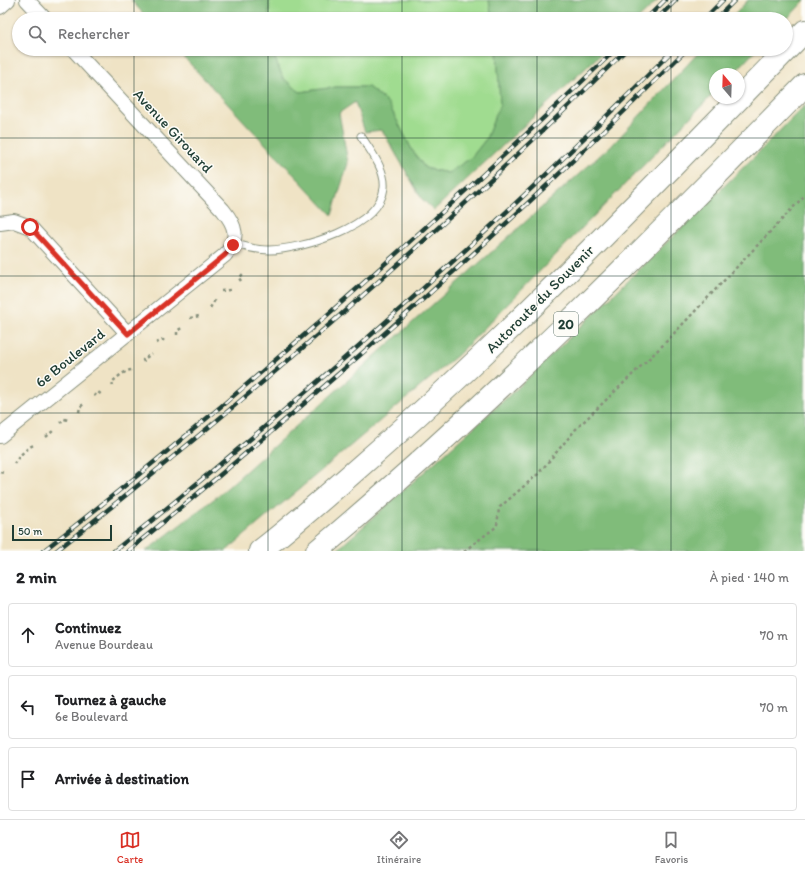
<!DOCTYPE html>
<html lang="fr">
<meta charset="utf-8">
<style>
:root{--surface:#fff;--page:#f2f2f2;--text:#202124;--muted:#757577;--line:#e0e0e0;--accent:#d93025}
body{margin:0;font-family:Itim,sans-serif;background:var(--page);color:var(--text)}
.compass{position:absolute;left:709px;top:68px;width:36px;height:36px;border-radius:50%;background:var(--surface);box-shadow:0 1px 3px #0004;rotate:341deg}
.scale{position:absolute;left:12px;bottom:10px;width:100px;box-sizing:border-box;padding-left:4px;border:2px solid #1f3d34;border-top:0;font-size:11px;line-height:14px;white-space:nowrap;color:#1f3d34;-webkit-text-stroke:3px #fdfcf7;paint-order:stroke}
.stop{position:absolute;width:12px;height:12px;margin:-9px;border:3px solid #d93025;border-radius:50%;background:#fff}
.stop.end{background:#d93025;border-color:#fff;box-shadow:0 1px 4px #0008}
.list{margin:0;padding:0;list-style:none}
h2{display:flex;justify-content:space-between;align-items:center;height:52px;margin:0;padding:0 16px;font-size:17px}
h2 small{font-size:13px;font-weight:400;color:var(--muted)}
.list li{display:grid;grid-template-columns:26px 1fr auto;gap:12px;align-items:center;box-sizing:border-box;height:64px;margin:0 8px 8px;padding:0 8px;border:1px solid var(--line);border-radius:4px}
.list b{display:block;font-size:15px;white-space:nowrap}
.list p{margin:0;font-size:13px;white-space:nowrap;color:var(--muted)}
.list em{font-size:13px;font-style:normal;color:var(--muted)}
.icon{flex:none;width:22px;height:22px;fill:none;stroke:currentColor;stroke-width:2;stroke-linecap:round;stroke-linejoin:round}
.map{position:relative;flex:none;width:805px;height:551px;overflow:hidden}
.search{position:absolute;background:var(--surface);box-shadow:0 1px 3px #0004;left:12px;right:12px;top:12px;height:44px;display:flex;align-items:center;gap:10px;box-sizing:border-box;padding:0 14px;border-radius:22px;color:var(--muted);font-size:15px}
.sheet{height:268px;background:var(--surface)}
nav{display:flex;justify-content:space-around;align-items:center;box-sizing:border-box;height:56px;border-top:1px solid var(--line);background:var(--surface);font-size:11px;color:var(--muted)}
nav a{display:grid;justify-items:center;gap:2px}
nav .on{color:var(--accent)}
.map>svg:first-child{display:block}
.green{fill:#a0dc90;stroke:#608c62}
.forest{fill:#80bc7a;stroke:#507c57}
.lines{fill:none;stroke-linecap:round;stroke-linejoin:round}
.lane-casing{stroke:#87907c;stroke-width:9}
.street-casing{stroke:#87907c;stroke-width:16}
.highway-casing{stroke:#87907c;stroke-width:24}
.path{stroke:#87907c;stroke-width:2.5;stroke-dasharray:3 3;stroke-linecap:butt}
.lane{stroke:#fff;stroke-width:7}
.street{stroke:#fff;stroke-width:14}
.highway{stroke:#fff;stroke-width:22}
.rail-casing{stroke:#1f3d34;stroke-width:4.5}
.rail{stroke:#fdfcf7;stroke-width:3;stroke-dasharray:9;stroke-linecap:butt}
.route{stroke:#d93025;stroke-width:5}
.grid{fill:none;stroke:#1f3d34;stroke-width:1;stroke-opacity:0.55}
.labels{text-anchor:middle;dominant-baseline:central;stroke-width:3;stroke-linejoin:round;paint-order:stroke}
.shield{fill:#fdfcf7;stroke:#62766e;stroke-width:1}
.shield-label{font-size:14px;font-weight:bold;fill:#1f3d34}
.street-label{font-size:15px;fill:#1f3d34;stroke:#fdfcf7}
</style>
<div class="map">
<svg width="805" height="551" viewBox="0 0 805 551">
<rect width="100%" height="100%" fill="#fdfcf7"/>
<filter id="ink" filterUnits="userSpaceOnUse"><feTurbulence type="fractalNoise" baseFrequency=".025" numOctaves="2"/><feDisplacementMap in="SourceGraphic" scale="8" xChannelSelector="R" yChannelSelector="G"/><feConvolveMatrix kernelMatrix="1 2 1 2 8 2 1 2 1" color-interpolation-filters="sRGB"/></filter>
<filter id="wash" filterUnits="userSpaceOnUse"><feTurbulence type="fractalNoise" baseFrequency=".012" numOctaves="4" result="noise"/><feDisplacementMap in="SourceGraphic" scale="16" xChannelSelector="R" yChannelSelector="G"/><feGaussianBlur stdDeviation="0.9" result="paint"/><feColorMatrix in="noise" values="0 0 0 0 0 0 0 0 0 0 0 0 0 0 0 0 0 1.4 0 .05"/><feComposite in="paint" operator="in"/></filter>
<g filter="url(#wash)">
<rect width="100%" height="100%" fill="#efe3c5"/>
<path class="green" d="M269,0H489L492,19H269Z
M271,49H497L500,104L486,139L471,158L448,173L425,168L412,150L388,103L368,87H336L300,92L283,78Z"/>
<path class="forest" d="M131,0H269V19H148Z
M489,0H658L638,19H492Z
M748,0H805L786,20L731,19Z
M176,49H271L283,78L300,92L336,87H368L388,103L412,150L425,168L448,173L471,158L486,139L500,104L497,49H606L434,210L422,199L382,130L365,132L355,102L339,113L348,163L332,215Z
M702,49H757L733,74H715V92L459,354L226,551H146L219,495L615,142Z
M805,105V551H336L523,383L758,153Z"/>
</g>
<g filter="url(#ink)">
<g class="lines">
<defs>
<path id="lane" d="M233,243C245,247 256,250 269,250C302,249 379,228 384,188C386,170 370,150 361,136"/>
<path id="street" d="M27,0L45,19
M0,7L8,0
M0,223L14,221L30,227L128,334
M0,436L225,255C240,238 236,226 223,210L73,49"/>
<path id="highway" d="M260,551C296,523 330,493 364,463C519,328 661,178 805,31
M317,551C489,406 648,246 805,85"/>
</defs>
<use href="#lane" class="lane-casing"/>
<use href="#street" class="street-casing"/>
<use href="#highway" class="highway-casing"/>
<path class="path" d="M241,281L239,278L243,274
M221,291L230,290
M210,308L215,300
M190,318L199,316
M177,335V331L183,327
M156,343L163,340L166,343
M144,362L143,360L151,354
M113,386L112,382C118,377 126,369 134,370
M94,396L98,392L102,395
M79,412L80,407L85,403
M60,423L64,419L68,420
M46,437L54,430
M14,464C17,458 29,445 35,445
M0,472L4,473
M464,551L496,527C499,521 497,514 500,507L538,474L576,429L663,345L805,195"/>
<use href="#lane" class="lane"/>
<use href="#street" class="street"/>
<use href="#highway" class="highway"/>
<defs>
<path id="rail" d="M646,19L665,0
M657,19L676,0
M704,19L723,0
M716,19L735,0
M43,551C243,395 433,225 616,49
M56,551C255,394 447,227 627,49
M114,551C310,394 498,227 674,49
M128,551C322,393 510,227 687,49"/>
</defs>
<use href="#rail" class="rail-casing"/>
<use href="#rail" class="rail"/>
</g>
</g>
<g class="lines" filter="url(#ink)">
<path class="route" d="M30,227L128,334L225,255L233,245"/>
</g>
<path class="grid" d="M134,0V19M268,0V19M402,0V19M537,0V19M671,0V19M134,49V551M268,49V551M402,49V551M537,49V551M671,49V551M0,138H805M0,276H805M0,413H805"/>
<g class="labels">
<rect class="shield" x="554" y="312" width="24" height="24" rx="3"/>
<g class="shield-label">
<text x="566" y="324">20</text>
</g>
<g class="street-label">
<text transform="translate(173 131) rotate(47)">Avenue Girouard</text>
<text transform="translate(540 299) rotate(-45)">Autoroute du Souvenir</text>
<text transform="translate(70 358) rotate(-39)">6e Boulevard</text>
</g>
</g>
</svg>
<svg class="compass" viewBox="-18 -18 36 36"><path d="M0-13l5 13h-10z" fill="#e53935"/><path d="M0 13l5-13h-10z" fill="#757577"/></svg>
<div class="scale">50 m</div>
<div class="stop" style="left:30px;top:227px"></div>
<div class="stop end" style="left:233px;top:245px"></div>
<div class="search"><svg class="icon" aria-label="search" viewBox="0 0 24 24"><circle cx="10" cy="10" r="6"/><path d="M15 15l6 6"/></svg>Rechercher</div>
</div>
<section class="sheet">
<h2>2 min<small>À pied · 140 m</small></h2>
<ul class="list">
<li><svg class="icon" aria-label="ahead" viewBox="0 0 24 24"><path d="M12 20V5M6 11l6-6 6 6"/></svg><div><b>Continuez</b><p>Avenue Bourdeau</p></div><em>70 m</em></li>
<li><svg class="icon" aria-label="left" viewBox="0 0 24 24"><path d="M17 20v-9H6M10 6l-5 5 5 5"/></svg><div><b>Tournez à gauche</b><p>6e Boulevard</p></div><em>70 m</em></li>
<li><svg class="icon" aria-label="arrive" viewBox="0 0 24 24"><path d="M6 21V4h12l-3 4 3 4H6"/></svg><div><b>Arrivée à destination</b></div></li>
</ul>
</section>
<nav>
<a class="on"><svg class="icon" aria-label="map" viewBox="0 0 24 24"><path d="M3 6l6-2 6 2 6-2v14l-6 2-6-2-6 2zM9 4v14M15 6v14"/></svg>Carte</a>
<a><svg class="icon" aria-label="directions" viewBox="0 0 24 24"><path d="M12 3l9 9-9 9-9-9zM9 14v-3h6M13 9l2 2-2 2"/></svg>Itinéraire</a>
<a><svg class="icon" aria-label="saved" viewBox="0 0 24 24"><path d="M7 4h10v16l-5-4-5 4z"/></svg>Favoris</a>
</nav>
